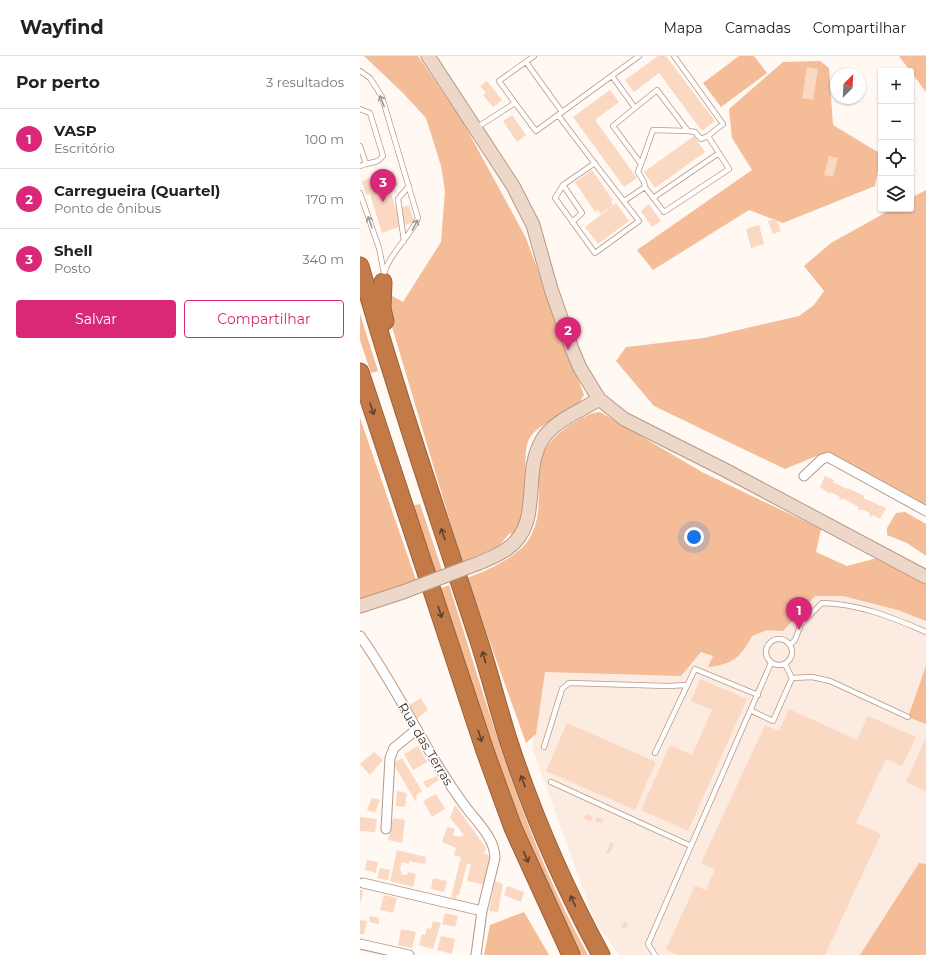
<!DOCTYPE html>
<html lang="pt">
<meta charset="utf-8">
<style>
:root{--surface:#fff;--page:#f6f6f6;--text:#222;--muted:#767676;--line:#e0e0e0;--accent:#db2777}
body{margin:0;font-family:Montserrat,sans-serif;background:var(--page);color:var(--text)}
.controls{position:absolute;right:12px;top:12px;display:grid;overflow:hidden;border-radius:4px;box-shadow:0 1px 3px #0004}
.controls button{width:36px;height:36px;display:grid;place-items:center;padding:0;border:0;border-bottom:1px solid var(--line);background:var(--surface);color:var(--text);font:20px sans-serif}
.compass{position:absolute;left:470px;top:12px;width:36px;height:36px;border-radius:50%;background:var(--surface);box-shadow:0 1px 3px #0004;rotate:24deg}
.you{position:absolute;left:334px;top:481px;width:14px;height:14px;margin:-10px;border:3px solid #fff;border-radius:50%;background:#1a73e8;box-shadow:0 0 0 6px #1a73e833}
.badge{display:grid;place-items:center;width:26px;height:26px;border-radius:50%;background:var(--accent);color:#fff;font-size:13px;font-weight:700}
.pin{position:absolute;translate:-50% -33px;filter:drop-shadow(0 1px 2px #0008)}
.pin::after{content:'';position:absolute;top:21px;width:14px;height:12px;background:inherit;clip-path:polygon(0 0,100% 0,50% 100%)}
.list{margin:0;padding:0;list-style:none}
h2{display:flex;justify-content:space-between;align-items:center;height:52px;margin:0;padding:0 16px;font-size:17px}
h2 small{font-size:13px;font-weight:400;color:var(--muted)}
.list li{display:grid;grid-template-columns:26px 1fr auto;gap:12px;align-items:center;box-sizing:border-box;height:60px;padding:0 16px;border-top:1px solid var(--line)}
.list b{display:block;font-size:15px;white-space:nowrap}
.list p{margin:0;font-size:13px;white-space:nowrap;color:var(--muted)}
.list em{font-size:13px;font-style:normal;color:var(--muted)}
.actions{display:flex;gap:8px;padding:12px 16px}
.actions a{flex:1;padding:9px 0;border:1px solid var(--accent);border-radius:4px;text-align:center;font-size:14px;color:var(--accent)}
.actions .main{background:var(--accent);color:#fff}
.icon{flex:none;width:22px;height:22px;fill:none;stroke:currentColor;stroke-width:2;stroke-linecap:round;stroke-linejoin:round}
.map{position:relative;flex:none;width:566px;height:899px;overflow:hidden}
header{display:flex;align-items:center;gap:24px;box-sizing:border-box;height:56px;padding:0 20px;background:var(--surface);border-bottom:1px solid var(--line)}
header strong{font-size:19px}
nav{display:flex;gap:22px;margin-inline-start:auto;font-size:14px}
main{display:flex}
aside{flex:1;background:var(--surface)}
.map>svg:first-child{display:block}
.built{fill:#fcebe1}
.green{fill:#f4bc97}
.building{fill:#fad8c2}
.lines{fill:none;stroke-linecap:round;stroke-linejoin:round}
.lane-casing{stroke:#b89884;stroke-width:6}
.street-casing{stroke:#b89884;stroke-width:11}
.secondary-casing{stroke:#b89884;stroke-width:15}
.highway-casing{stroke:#96623d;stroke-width:19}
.lane{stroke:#fff;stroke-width:4.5}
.street{stroke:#fff;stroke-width:9}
.secondary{stroke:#edd7c8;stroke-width:13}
.highway{stroke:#c37a47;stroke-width:17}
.secondary-bridge-casing{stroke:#b89884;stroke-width:15;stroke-linecap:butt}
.secondary-bridge{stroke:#edd7c8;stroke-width:13}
.oneway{stroke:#a09a95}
.oneway2{stroke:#5b4231}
.labels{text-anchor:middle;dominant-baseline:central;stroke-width:3;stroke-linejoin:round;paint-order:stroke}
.street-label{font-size:13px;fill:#41342b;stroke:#fff}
</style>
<header>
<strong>Wayfind</strong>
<nav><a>Mapa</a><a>Camadas</a><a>Compartilhar</a></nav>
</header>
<main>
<aside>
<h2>Por perto<small>3 resultados</small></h2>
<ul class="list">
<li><span class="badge">1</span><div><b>VASP</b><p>Escritório</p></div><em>100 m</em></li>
<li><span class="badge">2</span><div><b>Carregueira (Quartel)</b><p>Ponto de ônibus</p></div><em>170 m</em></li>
<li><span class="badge">3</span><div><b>Shell</b><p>Posto</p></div><em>340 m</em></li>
</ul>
<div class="actions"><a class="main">Salvar</a><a>Compartilhar</a></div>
</aside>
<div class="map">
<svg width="566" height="899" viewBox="0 0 566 899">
<rect width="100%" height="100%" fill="#fff8f3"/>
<path class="built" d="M390,523L566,547V899H259L235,866L172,691L185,616Z"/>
<path class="green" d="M4,0H58L103,66L166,182L224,339C215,359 185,362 171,380C161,392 168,428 165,444C164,455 159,466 156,477L149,478L139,490L102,506L27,254V237L43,246L81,186L85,135L81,110L66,62L43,37Z
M379,0H394L407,17L361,51L343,27Z
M539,0H566V36Z
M460,5L469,12L473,69L521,98L515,130L423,167L389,154L293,214L277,194L392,114L372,82L369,53L423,6Z
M566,134V452L464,397L425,413L294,350L256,305L266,291L344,282L439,260L454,249L464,235L444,210L471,187L532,153H551V142Z
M0,258L18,315L11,317L0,284Z
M240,356L342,416L461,473L456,496L487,510L517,502L566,526V565L538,554L483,540H455L423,575L407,574L392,580C380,602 373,608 348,611L353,600L341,596L321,620L185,616L176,678L166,687L107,522C127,514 157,502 169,483C194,441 156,404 210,369C221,363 228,357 240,356Z
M0,362L56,524L0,544Z
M60,448L82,514L74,517L51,450Z
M545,456L566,468V500L547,487L527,479V472L536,457Z
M89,529C129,654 164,784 228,899H219L163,780L79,533Z
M566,610V668L548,661Z
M559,807L566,808V899H500Z
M164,856L189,899H124L130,869Z"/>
<path class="building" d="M298,0H306L355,65L342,75L299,17L274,36L265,24Z
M447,11L458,13L453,44L442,42Z
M127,25L142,44L133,51L123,39L126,37L120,30Z
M250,34L259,46L235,64L277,122L264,131L213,61Z
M152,59L166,79L157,86L143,65Z
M334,80L345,96L295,132L284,116Z
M469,100L478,102L473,121L464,119Z
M232,114L253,144L251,145L253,149L240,158L238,154L235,156L215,126Z
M33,115L38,129L29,132L36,153L49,149L54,166L22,177L10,138L6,139L2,125Z
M256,147L269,165L238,188L225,171Z
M289,148L301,165L292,171L281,155Z
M416,163L421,175L413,178L408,165Z
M399,169L404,188L391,192L386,173Z
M465,420L474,424L473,426L487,433L488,432L504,440L503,442L526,452L520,463L513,459L512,461L509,459L510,457L501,453L500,454L497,453L499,451L482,442L481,444L479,442L480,441L471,436L470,438L460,431Z
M340,623L387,643L328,775L281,754L310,689L332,699L352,654L331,645Z
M61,642L68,654L57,663L49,649Z
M429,653L497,684L508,660L556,681L542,710L526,703L496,767L521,778L465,899H316L306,893L335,830L346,834L355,813L341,807L405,669L419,675Z
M207,667L296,706L275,754L186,715Z
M566,681V735L546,726Z
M58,690L67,706L53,714L44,698Z
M14,696L23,704L10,719L0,708Z
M42,702L62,735L57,738L56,746L34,709L36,708L35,706Z
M76,720L79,724L67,732L63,726Z
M37,735L47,737L45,751L36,750Z
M76,738L85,753L72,761L63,745Z
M12,742L20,744L15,757L7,754Z
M95,749L126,792L124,798L129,799L130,802L126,829L107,825L111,808H107L99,839H97L95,843L91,841L101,801L94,799L96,792L82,786L87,771L95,773L93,779L100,781L104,779L90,762Z
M226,758L233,761L231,765L224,762Z
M0,761L17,763L15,776L0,775Z
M237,761L243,764L241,767L235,765Z
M33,762L45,764L42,787L28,784Z
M251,786L254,788L249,798L246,797Z
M37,794L66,801L65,808L49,805V808L42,806L40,814L38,813L42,816L41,818L47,819L48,816L56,818L53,831L30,825Z
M7,804L18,806L16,817L5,814Z
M20,812L30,814L28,824L17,822Z
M73,822L87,825L84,836L71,833Z
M135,825L143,828L138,856L129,855Z
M147,830L164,836L161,846L144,839Z
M0,834H3L1,846H0Z
M24,839L37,842L33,857L20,854Z
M85,857L98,860L95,871L82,868Z
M10,860L19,862V868L9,866Z
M0,864L7,865L4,878H0Z
M73,865L81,867L73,893L59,889L62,878L65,879L67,872L71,873Z
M264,866L268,868L266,873L261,871Z
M41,873L56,876L52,892L38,889Z
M81,880L95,883L92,898L77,894Z"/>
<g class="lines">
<defs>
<path id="lane" d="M166,6L202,56
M0,15L10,22L22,41L58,162C49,183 26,200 23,223
M252,20L275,52L297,34L328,75L293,74L281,108L253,70L275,52
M155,47L176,75L279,0
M0,53L10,57L23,100L18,105L6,108
M198,59C225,95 252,130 279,165L235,197L195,142L203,129L235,107
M116,72L155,47L139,25L174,0
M328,75L335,76L341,83L348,80
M0,90L6,108L0,110
M281,108L278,116L284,126L285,131
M203,129L222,157L212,166
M0,137L19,192L24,217
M293,142L359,97
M264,145L285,131L304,156L369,113L348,80L363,68L314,0
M44,185L38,143L49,130
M406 596a13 13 0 1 1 26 0a13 13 0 1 1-26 0Z
M430,589L435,584L441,568L462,547C499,548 532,561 566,576
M425,608L432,622L452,621L470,625L548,661
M392,655L413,665L432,622
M184,691L202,633L209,627L308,630L327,629
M295,697L335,613L398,639
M191,726L331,790
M295,899L288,888L411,607"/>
<path id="street" d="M444,420L462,403L468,401L566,455
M0,580C39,634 65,696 105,750C116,765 135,782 135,802L122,855L116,899
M26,773L30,702L34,692L57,673
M3,827L122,855
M0,888L49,899"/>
<path id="secondary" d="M68,0L153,130L173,169L191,233L212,293L220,312L239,343L264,363L365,414L566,521
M119,507C128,503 139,499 147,493C184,467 161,419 182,384C193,365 221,355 239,343
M0,550L43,536"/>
<path id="highway" d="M0,210C36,336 78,460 119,585C129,616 137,648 147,680C171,755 203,829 241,899
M23,226L22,253L25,265
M0,316L125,695L153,772L211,899"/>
</defs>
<use href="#lane" class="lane-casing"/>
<use href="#street" class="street-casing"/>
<use href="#secondary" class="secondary-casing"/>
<use href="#highway" class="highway-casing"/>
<use href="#lane" class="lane"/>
<use href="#street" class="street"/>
<use href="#secondary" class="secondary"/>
<use href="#highway" class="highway"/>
<defs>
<path id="secondary-bridge" d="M43,536L119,507"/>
</defs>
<use href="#secondary-bridge" class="secondary-bridge-casing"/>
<use href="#secondary-bridge" class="secondary-bridge"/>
</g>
<defs><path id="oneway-shaft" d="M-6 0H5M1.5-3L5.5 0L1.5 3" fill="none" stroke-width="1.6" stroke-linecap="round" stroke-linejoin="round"/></defs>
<g class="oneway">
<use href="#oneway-shaft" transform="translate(22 45) rotate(-111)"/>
<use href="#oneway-shaft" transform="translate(10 166) rotate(-109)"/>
<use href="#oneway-shaft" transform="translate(55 169) rotate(-63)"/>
</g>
<g class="oneway2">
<use href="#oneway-shaft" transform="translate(12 353) rotate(71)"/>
<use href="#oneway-shaft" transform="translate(83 478) rotate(-109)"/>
<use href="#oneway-shaft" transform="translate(80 556) rotate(72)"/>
<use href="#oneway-shaft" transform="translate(124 601) rotate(-106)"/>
<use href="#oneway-shaft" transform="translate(120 680) rotate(72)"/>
<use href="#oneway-shaft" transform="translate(163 725) rotate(-110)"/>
<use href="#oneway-shaft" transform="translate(166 801) rotate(66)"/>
<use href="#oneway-shaft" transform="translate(213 845) rotate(-115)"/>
</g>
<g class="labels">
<g class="street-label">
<text transform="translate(66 688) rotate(59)">Rua das Terras</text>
</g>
</g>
</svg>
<div class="controls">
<button>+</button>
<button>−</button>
<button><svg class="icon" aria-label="locate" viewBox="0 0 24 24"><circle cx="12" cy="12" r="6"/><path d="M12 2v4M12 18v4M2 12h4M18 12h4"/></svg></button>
<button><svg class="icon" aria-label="layers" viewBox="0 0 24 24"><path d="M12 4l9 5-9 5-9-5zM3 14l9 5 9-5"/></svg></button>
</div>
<svg class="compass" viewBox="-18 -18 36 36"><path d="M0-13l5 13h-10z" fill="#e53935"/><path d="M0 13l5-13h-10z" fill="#767676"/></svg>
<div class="you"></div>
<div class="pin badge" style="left:439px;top:574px">1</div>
<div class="pin badge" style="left:208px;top:294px">2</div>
<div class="pin badge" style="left:23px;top:146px">3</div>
</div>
</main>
